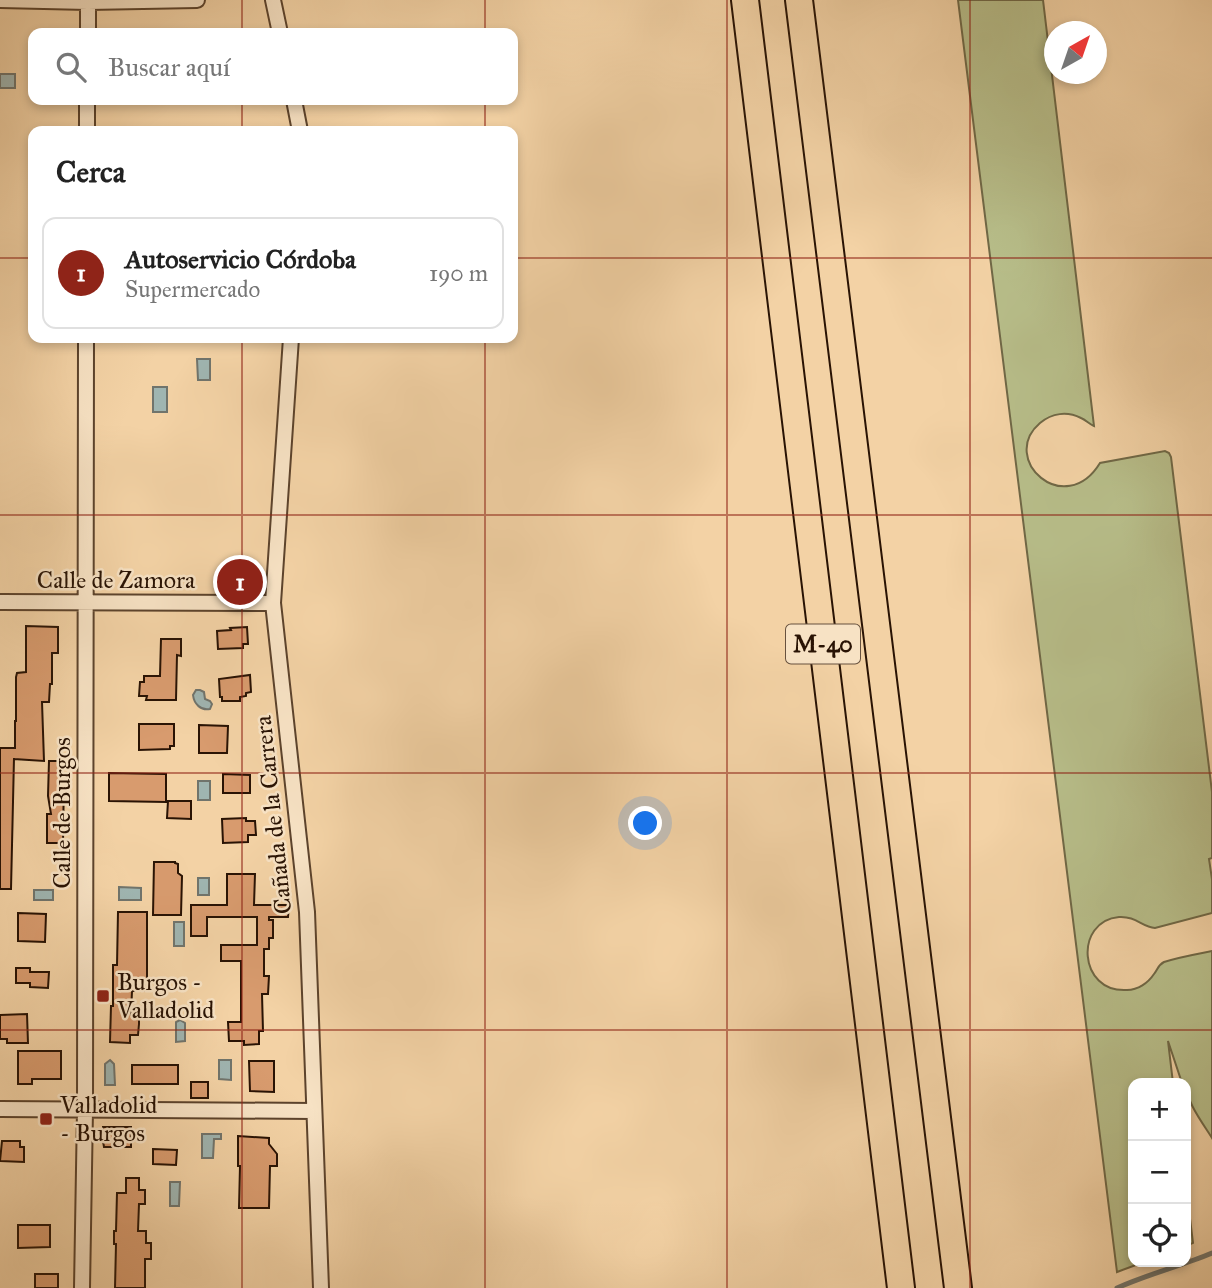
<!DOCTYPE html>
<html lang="es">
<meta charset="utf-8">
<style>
:root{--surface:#fff;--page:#f6f6f6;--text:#222;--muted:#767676;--line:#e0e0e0;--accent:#8f2418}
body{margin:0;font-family:"IM FELL Great Primer",serif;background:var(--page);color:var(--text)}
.controls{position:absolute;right:21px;bottom:21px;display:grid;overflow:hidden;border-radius:14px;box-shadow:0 4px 10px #0003}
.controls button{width:63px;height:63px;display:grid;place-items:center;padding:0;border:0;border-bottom:2px solid var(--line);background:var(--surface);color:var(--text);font:35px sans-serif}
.compass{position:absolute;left:1044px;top:21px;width:63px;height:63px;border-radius:50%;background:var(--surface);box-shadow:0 4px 10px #0003;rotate:40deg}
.you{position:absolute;left:646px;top:824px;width:24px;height:24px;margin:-18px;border:5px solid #fff;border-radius:50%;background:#1a73e8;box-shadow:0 0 0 10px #1a73e833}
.badge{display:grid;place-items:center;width:46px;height:46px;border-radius:50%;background:var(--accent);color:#fff;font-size:23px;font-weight:700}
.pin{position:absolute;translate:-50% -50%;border:4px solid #fff;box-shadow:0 2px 7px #0006}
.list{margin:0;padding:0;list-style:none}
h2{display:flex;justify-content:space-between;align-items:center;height:91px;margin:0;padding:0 28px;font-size:30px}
h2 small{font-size:23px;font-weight:400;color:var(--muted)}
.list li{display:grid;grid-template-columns:46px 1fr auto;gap:21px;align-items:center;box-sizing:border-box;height:112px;margin:0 14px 14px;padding:0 14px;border:2px solid var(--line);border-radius:14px}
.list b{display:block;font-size:26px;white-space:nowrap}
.list p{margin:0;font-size:23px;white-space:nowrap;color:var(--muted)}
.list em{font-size:23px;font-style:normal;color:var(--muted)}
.icon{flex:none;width:38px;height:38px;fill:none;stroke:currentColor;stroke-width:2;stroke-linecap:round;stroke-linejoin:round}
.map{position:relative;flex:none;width:1212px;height:1288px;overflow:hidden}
.search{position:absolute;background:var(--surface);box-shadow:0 4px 10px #0003;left:28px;top:28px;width:490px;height:77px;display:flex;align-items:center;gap:18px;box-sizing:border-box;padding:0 24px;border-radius:14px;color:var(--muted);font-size:26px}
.panel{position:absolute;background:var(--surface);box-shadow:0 4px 10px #0003;left:28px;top:126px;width:490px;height:217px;border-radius:14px}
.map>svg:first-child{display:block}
.green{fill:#b7bd89;stroke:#706846;stroke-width:2}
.water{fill:#9fb5b1;stroke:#70746c;stroke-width:2}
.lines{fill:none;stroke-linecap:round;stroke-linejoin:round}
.stream{stroke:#70746c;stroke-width:5}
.building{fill:#d89b6e;stroke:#291304;stroke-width:2}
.street-casing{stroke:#5c432c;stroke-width:18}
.highway-casing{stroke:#291304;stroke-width:30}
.street{stroke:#f7e2c4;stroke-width:14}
.highway{stroke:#f3d2a5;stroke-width:26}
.grid{fill:none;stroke:#8f2418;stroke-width:2;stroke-opacity:0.55}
.poi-dot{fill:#8f2418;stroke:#f7e2c4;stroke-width:2.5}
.labels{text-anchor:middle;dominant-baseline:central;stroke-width:5;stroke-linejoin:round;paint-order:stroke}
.shield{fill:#f7e2c4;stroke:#67513e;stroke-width:2}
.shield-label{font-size:23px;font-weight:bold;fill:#291304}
.street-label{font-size:24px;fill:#291304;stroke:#f7e2c4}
.poi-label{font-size:24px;fill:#291304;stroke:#f7e2c4;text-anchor:start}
</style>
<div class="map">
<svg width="1212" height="1288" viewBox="0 0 1212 1288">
<rect width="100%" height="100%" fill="#f3d2a5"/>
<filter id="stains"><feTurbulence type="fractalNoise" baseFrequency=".00286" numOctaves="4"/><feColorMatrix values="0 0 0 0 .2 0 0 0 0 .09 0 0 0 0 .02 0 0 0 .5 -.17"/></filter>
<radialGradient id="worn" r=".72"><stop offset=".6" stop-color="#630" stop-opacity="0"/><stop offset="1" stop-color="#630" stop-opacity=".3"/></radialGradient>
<path class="green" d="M958,0H1043L1094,426C1089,424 1086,420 1081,418C1067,411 1052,413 1040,423C998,459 1065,520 1100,463L1165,451L1169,453L1171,457L1212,792V858L1209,859L1212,879V913L1155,928C1142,927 1136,916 1119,917C1074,921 1078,993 1127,990C1138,990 1148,983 1154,974C1158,969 1158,965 1164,962C1179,957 1197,954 1212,951V1138C1202,1122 1186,1102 1186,1083H1182L1168,1041L1173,1083H1133V1262H1144L1117,1272Z
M1186,1186L1193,1243L1186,1246Z"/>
<path class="water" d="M0,74H15V88H0Z
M197,359H210V380H198Z
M153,387H167V412H153Z
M196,690H200L204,692L205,699L210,701L212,704L210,709C201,711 194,704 193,695Z
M198,781H210V800H198Z
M198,878H209V895H198Z
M119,887L141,888V900H119Z
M34,890H53V900H34Z
M174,922H184V946H174Z
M180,1020L185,1023V1041L176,1042V1022Z
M110,1060L114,1064L115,1085H105V1064Z
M219,1060H231V1080L219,1079Z
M202,1134H221V1139H214L213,1158H202Z
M170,1182H180L179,1206H170Z"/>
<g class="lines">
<path class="stream" d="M1117,1288C1148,1274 1181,1266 1212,1253"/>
</g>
<path class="building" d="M26,626L58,627V653H52V684H50L49,702H42L44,761L14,759V758L11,889H0V748H15V721H16V677L17,673L26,672Z
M247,627L248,644H243V648L218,649L217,631L231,630L230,628Z
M161,639H181V656L177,655L176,700H146L147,696H139L140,682H144V676H160Z
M250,675L251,692L246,693V696L240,697V701H222V697H220L219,679Z
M139,724H174V746H170V749L139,750Z
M199,725L228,726L227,753H199Z
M49,761H62V773H64L63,843H47V814H51L48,796Z
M109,773L166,774V802L109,801Z
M223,774L250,775V793H223Z
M168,801H191V819L167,818Z
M246,818V821H255L256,835H248V842L223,843L222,819Z
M154,862H175V863L178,864V873L182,876L181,915H153Z
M227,874H255L254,905H289L288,917H269V920H273V938H269V949H264V976H269L268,994H262L263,1031H259V1044L244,1045V1041H229L228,1022H241V961H221V945H257V917H207V936H191V905H227Z
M118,912H147V984H145V991H132L131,1015H139V1024L138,1035H130V1043L110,1042L111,1006H113V965H117Z
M18,913L46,914L45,942L18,941Z
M16,968H30V972H49L48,988L30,987V983H16Z
M27,1014L28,1043H7V1039H0V1015Z
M18,1051H61V1079H32V1084H18Z
M249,1061H274V1092L250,1091Z
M132,1065H178V1084H132Z
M191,1082H208V1098H191Z
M103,1127H131V1147H104L103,1141L96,1137L103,1133Z
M238,1136L269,1138V1144L277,1154V1166H270L269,1208H239L240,1166H238Z
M2,1141H20V1147H24V1162L0,1161Z
M153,1149L177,1150L176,1165L153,1164Z
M126,1178H139V1190H145V1204H139L138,1231H146V1243H151V1259H145V1288H115L116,1244H114V1231H116L117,1193H126Z
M18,1225H50V1247L18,1248Z
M35,1274H58V1288H35Z"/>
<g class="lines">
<defs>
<path id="street" d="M0,0L88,2L197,0
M273,0L280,33
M88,33V0
M294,100L300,131
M87,131V100
M291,338L273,603L307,912L321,1288
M0,602L273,603
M0,1109L314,1111
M82,1288L85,1110L86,338"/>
<path id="highway" d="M745,0L901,1288
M799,0L958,1288"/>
</defs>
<use href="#street" class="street-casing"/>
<use href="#highway" class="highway-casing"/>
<use href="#street" class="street"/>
<use href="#highway" class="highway"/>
</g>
<path class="grid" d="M242,0V33M485,0V33M727,0V1288M970,0V1288M242,100V131M485,100V131M0,258H33M513,258H1212M242,338V1288M485,338V1288M0,515H1212M0,773H1212M0,1030H1212"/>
<g class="poi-dot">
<rect x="96" y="989" width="14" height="14" rx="3.5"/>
<rect x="39" y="1112" width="14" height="14" rx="3.5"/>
</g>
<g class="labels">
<rect class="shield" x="786" y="624.5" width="74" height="39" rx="5"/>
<g class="shield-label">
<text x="823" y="644">M-40</text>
</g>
<g class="street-label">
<text x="116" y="580">Calle de Zamora</text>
<text transform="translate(62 813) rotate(-90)">Calle de Burgos</text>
<text transform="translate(273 815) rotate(-96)">Cañada de la Carrera</text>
</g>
<g class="poi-label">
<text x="117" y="982">Burgos -<tspan x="117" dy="28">Valladolid</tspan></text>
<text x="60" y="1105">Valladolid<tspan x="60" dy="28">- Burgos</tspan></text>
</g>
</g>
<rect width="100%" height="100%" filter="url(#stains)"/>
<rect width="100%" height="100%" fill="url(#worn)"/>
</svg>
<div class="controls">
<button>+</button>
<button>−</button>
<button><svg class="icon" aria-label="locate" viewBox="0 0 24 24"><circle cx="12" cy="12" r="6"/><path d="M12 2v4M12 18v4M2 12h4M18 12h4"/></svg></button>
</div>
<svg class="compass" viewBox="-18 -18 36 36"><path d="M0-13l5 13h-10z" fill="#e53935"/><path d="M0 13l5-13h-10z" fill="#767676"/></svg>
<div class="you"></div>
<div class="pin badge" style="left:240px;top:582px">1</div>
<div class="search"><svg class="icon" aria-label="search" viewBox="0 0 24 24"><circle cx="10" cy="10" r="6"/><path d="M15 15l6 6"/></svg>Buscar aquí</div>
<section class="panel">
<h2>Cerca<small></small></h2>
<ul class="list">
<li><span class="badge">1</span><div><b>Autoservicio Córdoba</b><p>Supermercado</p></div><em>190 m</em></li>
</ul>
</section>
</div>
